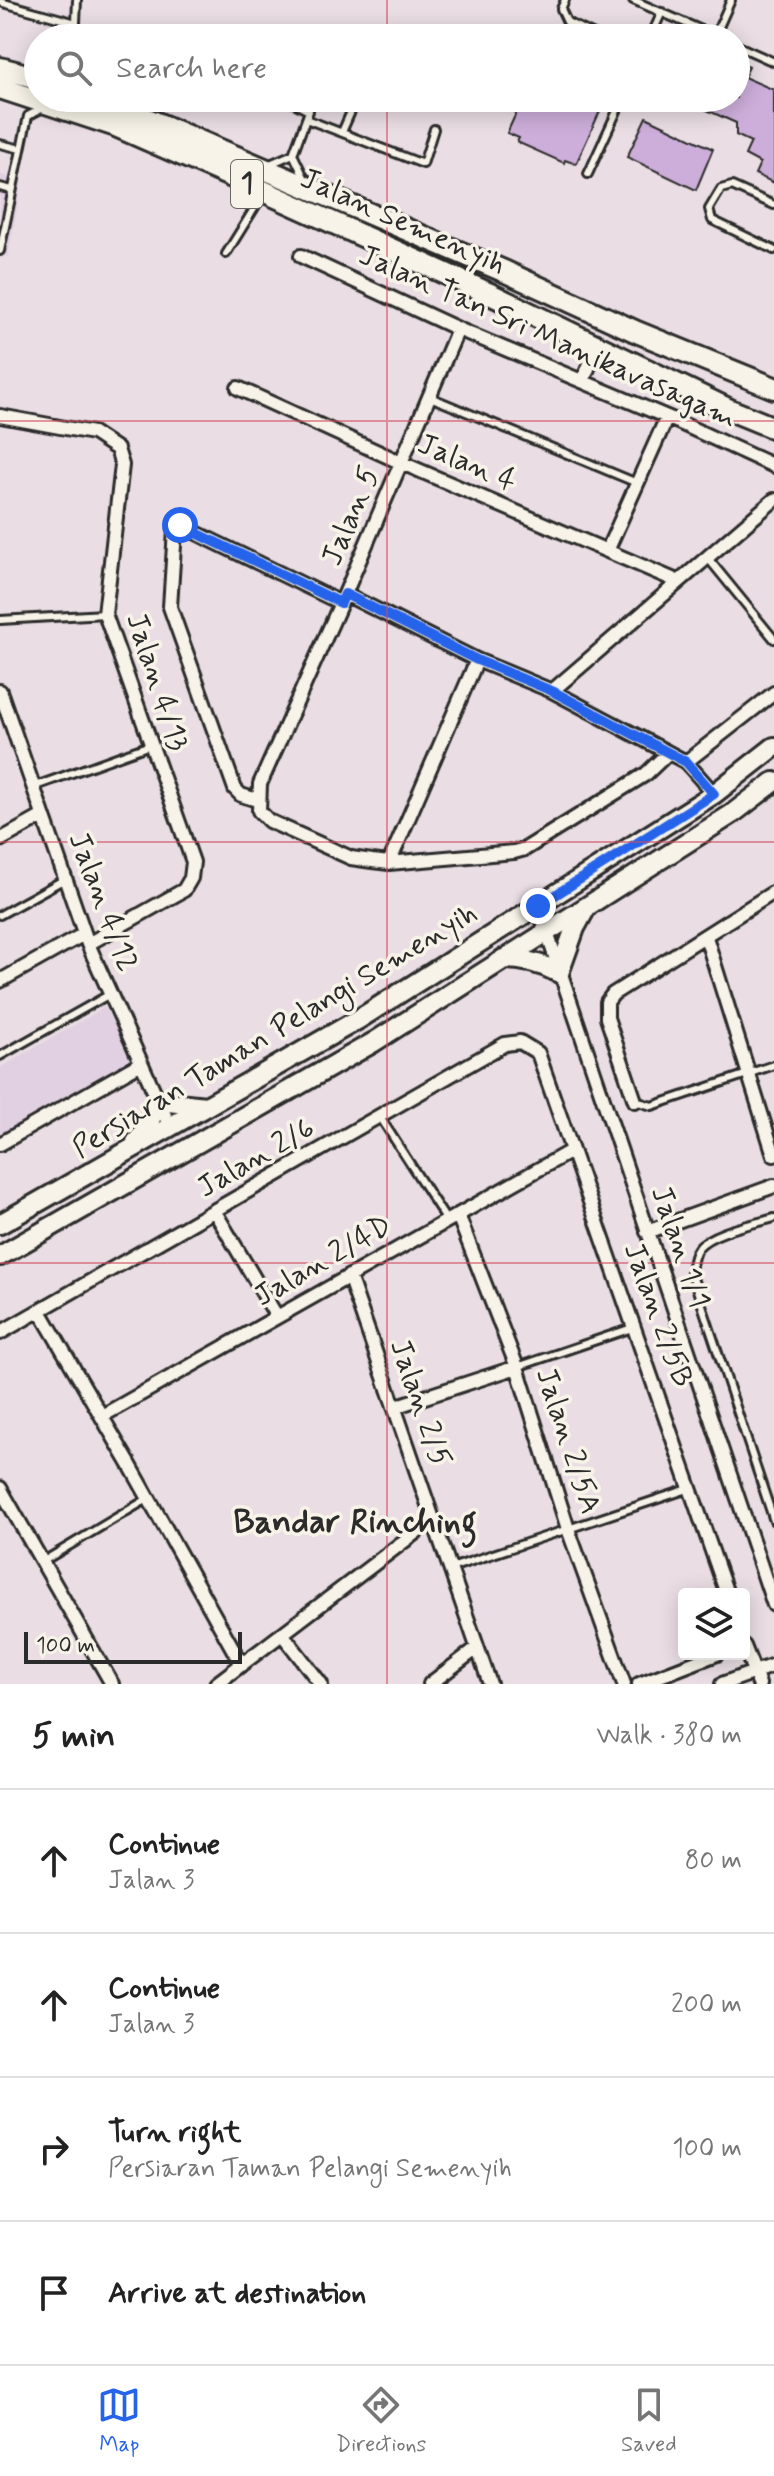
<!DOCTYPE html>
<meta charset="utf-8">
<style>
:root{--surface:#fff;--page:#f6f6f6;--text:#222;--muted:#767676;--line:#e0e0e0;--accent:#2563eb}
body{margin:0;font-family:Mynerve,sans-serif;background:var(--page);color:var(--text)}
.controls{position:absolute;right:24px;bottom:24px;display:grid;overflow:hidden;border-radius:8px;box-shadow:0 4px 20px #0003}
.controls button{width:72px;height:72px;display:grid;place-items:center;padding:0;border:0;border-bottom:2px solid var(--line);background:var(--surface);color:var(--text);font:40px sans-serif}
.scale{position:absolute;left:24px;bottom:20px;width:218px;box-sizing:border-box;padding-left:8px;border:4px solid #2b2b2b;border-top:0;font-size:22px;line-height:28px;white-space:nowrap;color:#2b2b2b;-webkit-text-stroke:6px #f7f3e8;paint-order:stroke}
.stop{position:absolute;width:24px;height:24px;margin:-18px;border:6px solid #2563eb;border-radius:50%;background:#fff}
.stop.end{background:#2563eb;border-color:#fff;box-shadow:0 2px 8px #0008}
.list{margin:0;padding:0;list-style:none}
h2{display:flex;justify-content:space-between;align-items:center;height:104px;margin:0;padding:0 32px;font-size:34px}
h2 small{font-size:26px;font-weight:400;color:var(--muted)}
.list li{display:grid;grid-template-columns:52px 1fr auto;gap:24px;align-items:center;box-sizing:border-box;height:144px;padding:0 32px;border-top:2px solid var(--line)}
.list b{display:block;font-size:30px;white-space:nowrap}
.list p{margin:0;font-size:26px;white-space:nowrap;color:var(--muted)}
.list em{font-size:26px;font-style:normal;color:var(--muted)}
.icon{flex:none;width:44px;height:44px;fill:none;stroke:currentColor;stroke-width:2;stroke-linecap:round;stroke-linejoin:round}
.map{position:relative;flex:none;width:774px;height:1684px;overflow:hidden}
.search{position:absolute;background:var(--surface);box-shadow:0 4px 20px #0003;left:24px;right:24px;top:24px;height:88px;display:flex;align-items:center;gap:20px;box-sizing:border-box;padding:0 28px;border-radius:44px;color:var(--muted);font-size:30px}
.sheet{height:680px;background:var(--surface)}
nav{display:flex;justify-content:space-around;align-items:center;box-sizing:border-box;height:112px;border-top:2px solid var(--line);background:var(--surface);font-size:22px;color:var(--muted)}
nav a{display:grid;justify-items:center;gap:4px}
nav .on{color:var(--accent)}
.map>svg:first-child{display:block}
.built{fill:#e1d0e1}
.building{fill:#cdaeda;stroke:#2b2b2b;stroke-width:2}
.lines{fill:none;stroke-linecap:round;stroke-linejoin:round}
.lane-casing{stroke:#2b2b2b;stroke-width:12}
.street-casing{stroke:#2b2b2b;stroke-width:18}
.secondary-casing{stroke:#2b2b2b;stroke-width:24}
.primary-casing{stroke:#2b2b2b;stroke-width:26}
.lane{stroke:#f7f3e8;stroke-width:6}
.street{stroke:#f7f3e8;stroke-width:12}
.secondary{stroke:#f7f3e8;stroke-width:18}
.primary{stroke:#f7f3e8;stroke-width:20}
.route{stroke:#2563eb;stroke-width:10}
.grid{fill:none;stroke:#d1495b;stroke-width:2;stroke-opacity:0.55}
.labels{text-anchor:middle;dominant-baseline:central;stroke-width:7;stroke-linejoin:round;paint-order:stroke}
.shield{fill:#f7f3e8;stroke:#686764;stroke-width:2}
.shield-label{font-size:28px;font-weight:bold;fill:#2b2b2b}
.street-label{font-size:30px;fill:#2b2b2b;stroke:#f7f3e8}
.quarter-label{font-size:34px;font-weight:bold;fill:#2b2b2b;stroke:#f7f3e8}
</style>
<div class="map">
<svg width="774" height="1684" viewBox="0 0 774 1684">
<rect width="100%" height="100%" fill="#eadee4"/>
<filter id="ink" filterUnits="userSpaceOnUse"><feTurbulence type="fractalNoise" baseFrequency=".0125" numOctaves="2"/><feDisplacementMap in="SourceGraphic" scale="16" xChannelSelector="R" yChannelSelector="G"/><feConvolveMatrix kernelMatrix="1 2 1 2 8 2 1 2 1" color-interpolation-filters="sRGB"/></filter>
<g filter="url(#ink)">
<path class="built" d="M0,175L22,181L8,257L0,255Z
M105,1007L130,1059L0,1135V1068Z"/>
<path class="building" d="M736,61L749,67L744,77L774,90V183L755,174L760,163L745,155L751,142L736,135V123L680,98H736Z
M523,98H606L576,164L565,160L564,163L517,142L519,138L507,133Z
M646,117L713,149L696,190L627,157Z"/>
<g class="lines">
<defs>
<path id="lane" d="M565,0L561,9L567,22L600,38
M633,0L720,38
M0,2L76,23L78,38
M76,23L77,0
M715,36L731,0
M650,38L662,12
M736,45L774,62
M284,98L309,111L293,154L305,179
M306,119L423,164L434,129
M342,132L357,98
M0,144L21,149
M270,164L293,154
M588,174L623,98
M0,187L12,190
M774,205L732,186L721,189L709,209L712,220L774,250
M0,251L28,116L45,107
M226,254L262,196
M430,397L637,483
M707,557L774,639
M0,620L105,614
M33,787L150,745
M0,915L65,879
M0,1056L110,994
M635,1101L652,1106L774,1065
M380,1117L447,1221
M774,1218C754,1224 710,1232 698,1248C693,1255 692,1264 691,1272L774,1521
M517,1367L635,1327
M42,1562L149,1498
M448,1569L691,1488"/>
<path id="street" d="M301,256L458,329L667,417L774,466
M458,329L345,594L260,784L259,811L269,821L351,858L372,861L389,863L514,852L525,849L646,774L668,753
M583,381L597,346
M238,388L402,463L677,581
M0,416L93,433L117,449L122,465L105,614L193,862L191,878L184,890L88,944
M607,551L667,417
M345,594L477,660L552,691L686,762L714,794
M0,691L88,944L170,1127
M552,691L774,500
M686,762L774,693
M257,800L241,795L235,789L170,607L175,530L180,525L341,603
M0,840L43,816
M389,863L477,660
M538,906L774,1605
M706,937L774,1155
M0,981L84,934
M635,1101L607,1018V1002L613,994L774,892
M0,1144L141,1063
M215,1212L277,1317
M458,1215L517,1367L568,1529L624,1684
M647,1232L774,1186
M349,1276L490,1684
M40,1311L130,1465L242,1665
M0,1333L505,1044L520,1042L538,1053L727,1594
M394,1407L517,1367
M102,1416L571,1151
M0,1488L112,1684
M283,1635L321,1684
M744,1646L759,1684
M216,1684L432,1520
M430,1684L477,1648
M639,1684L717,1654
M722,1684L774,1665"/>
<path id="secondary" d="M503,959C524,959 541,963 559,973L575,928L586,908
M136,1142L144,1133L159,1101L206,1106
M0,1224L359,1019L714,794L774,747
M0,1256L374,1042L732,814L774,782"/>
<path id="primary" d="M0,68L38,78
M0,88L116,126L228,175L488,293L730,410L774,428
M98,98L506,272L637,332L774,388"/>
</defs>
<use href="#lane" class="lane-casing"/>
<use href="#street" class="street-casing"/>
<use href="#secondary" class="secondary-casing"/>
<use href="#primary" class="primary-casing"/>
<use href="#lane" class="lane"/>
<use href="#street" class="street"/>
<use href="#secondary" class="secondary"/>
<use href="#primary" class="primary"/>
</g>
</g>
<g class="lines" filter="url(#ink)">
<path class="route" d="M180,525L341,603L345,594L477,660L552,691L686,762L714,794L538,906"/>
</g>
<path class="grid" d="M387,0V38M387,98V1684M0,421H774M0,842H774M0,1263H774"/>
<g class="labels">
<rect class="shield" x="231" y="160" width="32" height="48" rx="6"/>
<g class="shield-label">
<text x="247" y="184">1</text>
</g>
<g class="street-label">
<text transform="translate(403 222) rotate(24)">Jalan Semenyih</text>
<text transform="translate(548 337) rotate(24)">Jalan Tan Sri Manikavasagam</text>
<text transform="translate(467 463) rotate(23)">Jalan 4</text>
<text transform="translate(351 516) rotate(-67)">Jalan 5</text>
<text transform="translate(157 682) rotate(72)">Jalan 4/13</text>
<text transform="translate(103 902) rotate(69)">Jalan 4/12</text>
<text transform="translate(275 1031) rotate(-31)">Persiaran Taman Pelangi Semenyih</text>
<text transform="translate(256 1158) rotate(-30)">Jalan 2/6</text>
<text transform="translate(680 1247) rotate(71)">Jalan 1/1</text>
<text transform="translate(323 1261) rotate(-30)">Jalan 2/4D</text>
<text transform="translate(658 1315) rotate(70)">Jalan 2/5B</text>
<text transform="translate(420 1403) rotate(71)">Jalan 2/5</text>
<text transform="translate(568 1441) rotate(72)">Jalan 2/5A</text>
</g>
<g class="quarter-label">
<text x="355" y="1522">Bandar Rinching</text>
</g>
</g>
</svg>
<div class="controls">
<button><svg class="icon" aria-label="layers" viewBox="0 0 24 24"><path d="M12 4l9 5-9 5-9-5zM3 14l9 5 9-5"/></svg></button>
</div>
<div class="scale">100 m</div>
<div class="stop" style="left:180px;top:525px"></div>
<div class="stop end" style="left:538px;top:906px"></div>
<div class="search"><svg class="icon" aria-label="search" viewBox="0 0 24 24"><circle cx="10" cy="10" r="6"/><path d="M15 15l6 6"/></svg>Search here</div>
</div>
<section class="sheet">
<h2>5 min<small>Walk · 380 m</small></h2>
<ul class="list">
<li><svg class="icon" aria-label="ahead" viewBox="0 0 24 24"><path d="M12 20V5M6 11l6-6 6 6"/></svg><div><b>Continue</b><p>Jalan 3</p></div><em>80 m</em></li>
<li><svg class="icon" aria-label="ahead" viewBox="0 0 24 24"><path d="M12 20V5M6 11l6-6 6 6"/></svg><div><b>Continue</b><p>Jalan 3</p></div><em>200 m</em></li>
<li><svg class="icon" aria-label="right" viewBox="0 0 24 24"><path d="M7 20v-9h11M14 6l5 5-5 5"/></svg><div><b>Turn right</b><p>Persiaran Taman Pelangi Semenyih</p></div><em>100 m</em></li>
<li><svg class="icon" aria-label="arrive" viewBox="0 0 24 24"><path d="M6 21V4h12l-3 4 3 4H6"/></svg><div><b>Arrive at destination</b></div></li>
</ul>
</section>
<nav>
<a class="on"><svg class="icon" aria-label="map" viewBox="0 0 24 24"><path d="M3 6l6-2 6 2 6-2v14l-6 2-6-2-6 2zM9 4v14M15 6v14"/></svg>Map</a>
<a><svg class="icon" aria-label="directions" viewBox="0 0 24 24"><path d="M12 3l9 9-9 9-9-9zM9 14v-3h6M13 9l2 2-2 2"/></svg>Directions</a>
<a><svg class="icon" aria-label="saved" viewBox="0 0 24 24"><path d="M7 4h10v16l-5-4-5 4z"/></svg>Saved</a>
</nav>
